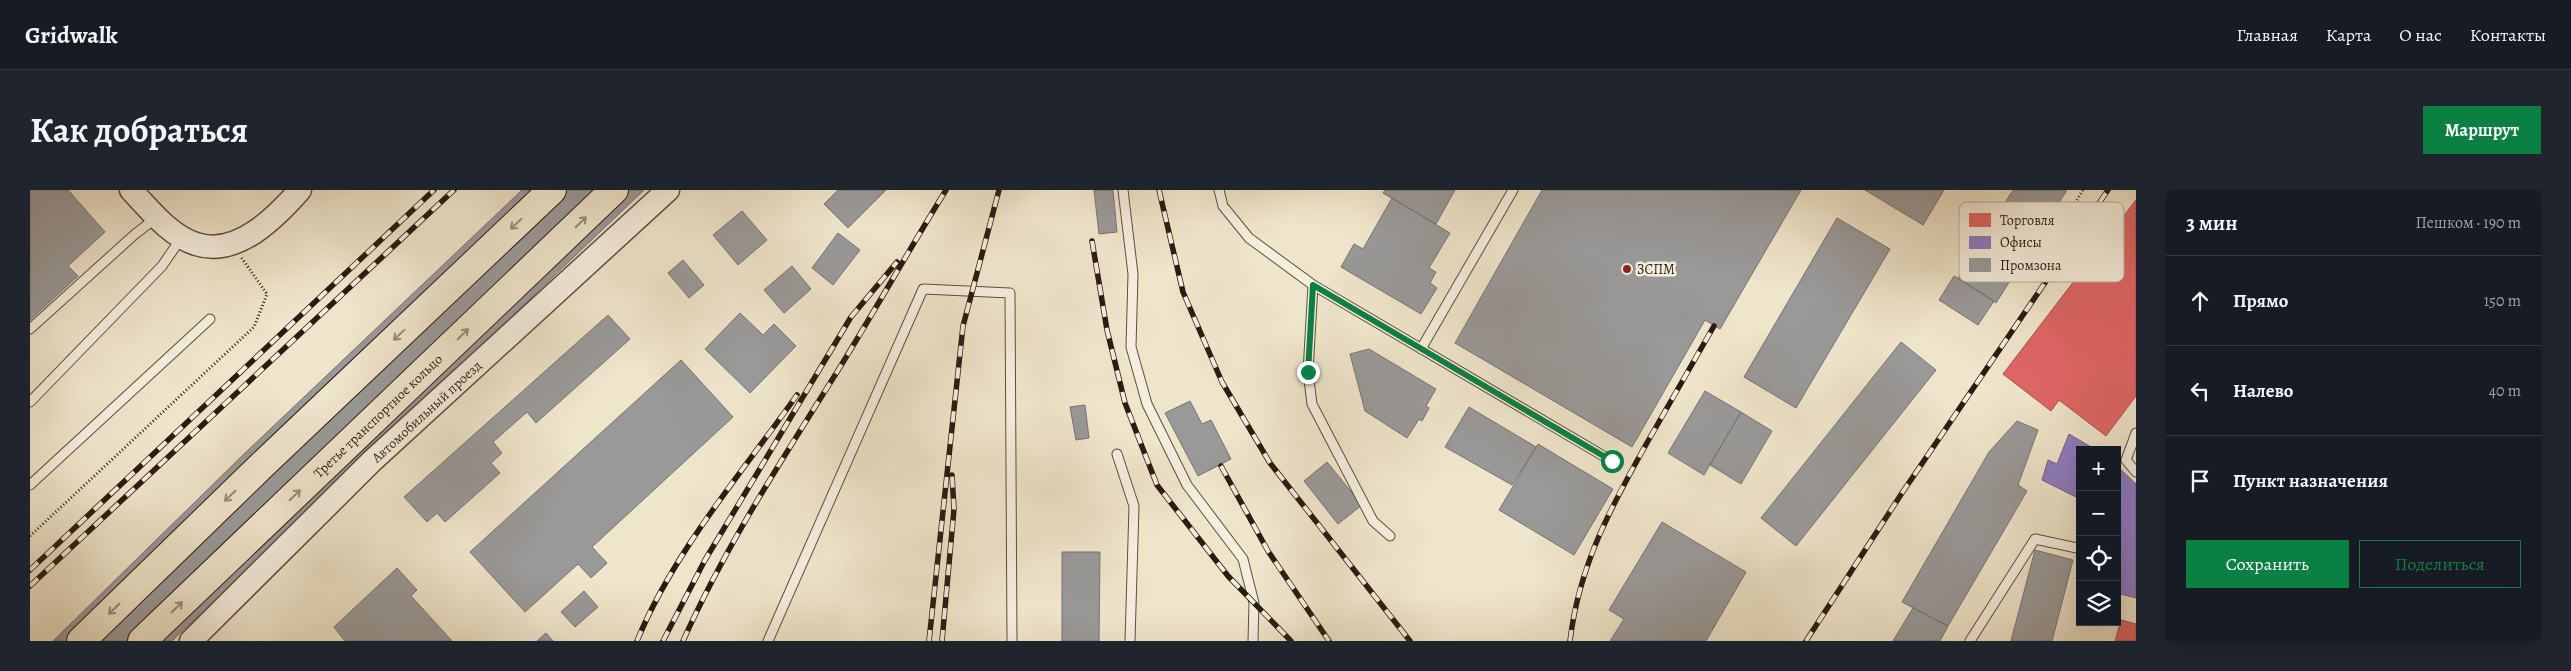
<!DOCTYPE html>
<html lang="ru">
<meta charset="utf-8">
<style>
:root{--surface:#171b24;--page:#20242c;--text:#f1f3f6;--muted:#9ea1a6;--line:#363941;--accent:#0b8043}
body{margin:0;font-family:Alegreya,serif;background:var(--page);color:var(--text)}
.controls{position:absolute;right:15px;bottom:15px;display:grid;overflow:hidden;border-radius:0px;box-shadow:0 5px 20px #0002}
.controls button{width:45px;height:45px;display:grid;place-items:center;padding:0;border:0;border-bottom:1px solid var(--line);background:var(--surface);color:var(--text);font:25px sans-serif}
.stop{position:absolute;width:15px;height:15px;margin:-11px;border:4px solid #0b8043;border-radius:50%;background:#fff}
.stop.end{background:#0b8043;border-color:#fff;box-shadow:0 1px 5px #0008}
.list{margin:0;padding:0;list-style:none}
h2{display:flex;justify-content:space-between;align-items:center;height:65px;margin:0;padding:0 20px;font-size:21px}
h2 small{font-size:16px;font-weight:400;color:var(--muted)}
.list li{display:grid;grid-template-columns:32px 1fr auto;gap:15px;align-items:center;box-sizing:border-box;height:90px;padding:0 20px;border-top:1px solid var(--line)}
.list b{display:block;font-size:19px;white-space:nowrap}
.list em{font-size:16px;font-style:normal;color:var(--muted)}
.actions{display:flex;gap:10px;padding:15px 20px}
.actions a{flex:1;padding:11px 0;border:1px solid var(--accent);border-radius:0px;text-align:center;font-size:18px;color:var(--accent)}
.actions .main{background:var(--accent);color:#fff}
.icon{flex:none;width:28px;height:28px;fill:none;stroke:currentColor;stroke-width:2;stroke-linecap:round;stroke-linejoin:round}
.map{position:relative;flex:none;width:2106px;height:451px;overflow:hidden;border-radius:0px}
header{display:flex;align-items:center;gap:30px;box-sizing:border-box;height:70px;padding:0 25px;background:var(--surface);border-bottom:1px solid var(--line)}
header strong{font-size:24px}
nav{display:flex;gap:28px;margin-inline-start:auto;font-size:18px}
.intro{display:flex;align-items:center;justify-content:space-between;box-sizing:border-box;height:120px;padding:0 30px}
h1{margin:0;font-size:35px}
.button{padding:12px 22px;border-radius:0px;background:var(--accent);color:#fff;font-size:18px;font-weight:700}
main{display:flex;gap:30px;padding:0 30px}
aside{flex:1;background:var(--surface);border-radius:0px;box-shadow:0 5px 20px #0002}
.map>svg:first-child{display:block}
.shops{fill:#e06666;stroke:#aa504c}
.offices{fill:#8e7cc3;stroke:#715f8e}
.industry{fill:#999;stroke:#787370}
.lines{fill:none;stroke-linecap:round;stroke-linejoin:round}
.service-casing{stroke:#5d4e40;stroke-width:11}
.tertiary-casing{stroke:#5d4e40;stroke-width:25}
.primary-casing{stroke:#2c1b11;stroke-width:30}
.path{stroke:#2c1b11;stroke-width:3;stroke-dasharray:1 2.5;stroke-linecap:butt}
.service{stroke:#f5eedd;stroke-width:9}
.tertiary{stroke:#f5eedd;stroke-width:22}
.primary{stroke:#efe5cb;stroke-width:28}
.rail-casing{stroke:#2c1b11;stroke-width:5.5}
.rail{stroke:#f5eedd;stroke-width:4;stroke-dasharray:11;stroke-linecap:butt}
.oneway{stroke:#978a77}
.route{stroke:#0b8043;stroke-width:6}
.poi-dot{fill:#8f2418;stroke:#f5eedd;stroke-width:2}
.labels{text-anchor:middle;dominant-baseline:central;stroke-width:5;stroke-linejoin:round;paint-order:stroke}
.poi-label{font-size:14px;fill:#2c1b11;stroke:#f5eedd;text-anchor:start}
.street-label{font-size:14px;fill:#2c1b11;stroke:#f5eedd}
.key{fill:#f5eedd;stroke:#b9afa0;stroke-width:1}
.key-label{font-size:14px;fill:#2c1b11}
</style>
<header>
<strong>Gridwalk</strong>
<nav><a>Главная</a><a>Карта</a><a>О нас</a><a>Контакты</a></nav>
</header>
<div class="intro"><h1>Как добраться</h1><a class="button">Маршрут</a></div>
<main>
<div class="map">
<svg width="2106" height="451" viewBox="0 0 2106 451">
<rect width="100%" height="100%" fill="#efe5cb"/>
<filter id="stains"><feTurbulence type="fractalNoise" baseFrequency=".004" numOctaves="4"/><feColorMatrix values="0 0 0 0 .2 0 0 0 0 .09 0 0 0 0 .02 0 0 0 .5 -.17"/></filter>
<radialGradient id="worn" r=".72"><stop offset=".6" stop-color="#630" stop-opacity="0"/><stop offset="1" stop-color="#630" stop-opacity=".3"/></radialGradient>
<path class="shops" d="M2106,10V206L2076,246L2029,210L2021,221L1973,184Z
M2091,430L2106,434V451H2085Z"/>
<path class="offices" d="M2039,244L2066,260H2050V309L2012,290L2018,270L2027,274Z
M2087,276L2106,294V408L2087,403Z"/>
<path class="industry" d="M0,0H38L75,42L38,76L48,86L0,130Z
M492,0H614L142,451H23L215,263Z
M808,0H856L818,38L794,14Z
M1064,0H1083L1087,42L1069,44Z
M1355,0H1425L1406,34L1353,3Z
M1512,0H1771L1690,139L1675,130L1602,257L1425,153Z
M1835,0H1914L1893,35Z
M1983,0H2037L1966,113L1928,88Z
M1362,8L1420,43L1399,78L1406,82L1400,93L1407,98L1391,124L1311,77L1324,54L1333,59Z
M712,21L737,50L708,75L683,45Z
M1807,28L1860,59L1766,218L1714,187Z
M808,43L830,60L803,95L782,78Z
M653,70L674,95L659,108L638,83Z
M762,76L781,99L754,123L734,100Z
M1924,86L1964,111L1948,135L1909,110Z
M710,123L733,145L744,134L766,156L720,203L675,159Z
M578,125L600,149L506,233L497,222L463,252L472,263L461,273L470,283L415,332L407,323L397,332L374,307Z
M1871,152L1906,180L1766,356L1731,328Z
M1339,159L1406,199L1396,216L1399,218L1392,231L1389,229L1377,248L1335,221L1320,164Z
M651,170L703,227L562,357L577,373L561,388L548,374L495,422L440,362Z
M1675,201L1711,222L1674,285L1638,263Z
M1160,211L1172,234L1181,230L1201,269L1168,286L1135,223Z
M1055,215L1059,248L1046,250L1040,217Z
M1439,217L1506,257L1482,295L1415,257Z
M1711,222L1742,241L1711,294L1680,275Z
M1987,231L2008,240L1988,295L1997,301L1918,436L1872,412L1959,262Z
M1508,254L1583,299L1544,365L1469,320Z
M1297,272L1332,315L1308,334L1274,291Z
M1632,332L1716,382L1676,451H1580L1594,429L1579,420Z
M2005,360L2043,370L2022,451H1981Z
M1032,362H1070L1069,451H1032Z
M367,378L387,400L381,406L422,451H315L304,437Z
M554,401L568,417L545,437L531,422Z
M1883,418L1918,436L1910,451H1863Z
M516,443L523,451H507Z"/>
<g class="lines">
<defs>
<path id="service" d="M1093,0L1103,84L1101,157L1117,214L1157,295L1213,369L1224,413L1223,451
M1189,0L1193,16L1219,48L1283,95L1582,271
M1283,95L1278,182L1282,214L1343,331L1360,346
M0,139L104,45L127,27
M1391,159L1483,0
M0,212L132,76L152,47
M2106,243L2096,270L2106,282
M1087,264L1104,316L1100,451
M0,295L180,129
M738,451L893,99L980,103L982,451
M1940,451L2005,349L2047,358"/>
<g id="tertiary">
<path d="M101,0C119,19 140,46 166,54C207,68 247,26 270,0"/>
<path id="s1" d="M161,451L342,271L638,0"/>
</g>
<g id="primary">
<path d="M51,451L229,278L522,0"/>
<path id="s2" d="M112,451L584,0"/>
</g>
</defs>
<use href="#service" class="service-casing"/>
<use href="#tertiary" class="tertiary-casing"/>
<use href="#primary" class="primary-casing"/>
<path class="path" d="M2045,13L2053,0
M0,346L224,137L237,104L211,67"/>
<use href="#service" class="service"/>
<use href="#tertiary" class="tertiary"/>
<use href="#primary" class="primary"/>
<defs>
<path id="rail" d="M1129,0L1153,102L1192,192L1240,273L1380,451
M1062,51L1077,140L1095,213L1127,295L1198,386L1261,451
M1191,276L1238,361L1299,451
M0,380L404,0
M0,396L424,0
M607,451C644,361 711,284 767,205
M633,451L675,370L821,127L867,72
M653,451C695,357 753,268 807,182C844,122 879,60 916,0
M899,451L933,136L969,0
M912,451L924,319L922,285
M1540,451C1549,375 1581,317 1618,251C1640,213 1662,174 1684,136
M1776,451L1872,303L2078,0"/>
</defs>
<use href="#rail" class="rail-casing"/>
<use href="#rail" class="rail"/>
</g>
<defs><path id="oneway-shaft" d="M-6 0H5M1.5-3L5.5 0L1.5 3" fill="none" stroke-width="1.6" stroke-linecap="round" stroke-linejoin="round" transform="scale(1.25)"/></defs>
<g class="oneway">
<use href="#oneway-shaft" transform="translate(551 32) rotate(-44)"/>
<use href="#oneway-shaft" transform="translate(486 34) rotate(137)"/>
<use href="#oneway-shaft" transform="translate(433 144) rotate(-44)"/>
<use href="#oneway-shaft" transform="translate(369 145) rotate(137)"/>
<use href="#oneway-shaft" transform="translate(265 305) rotate(-44)"/>
<use href="#oneway-shaft" transform="translate(200 306) rotate(136)"/>
<use href="#oneway-shaft" transform="translate(147 417) rotate(-44)"/>
<use href="#oneway-shaft" transform="translate(84 419) rotate(136)"/>
</g>
<g class="lines">
<path class="route" d="M1278,182L1283,95L1582,271"/>
</g>
<circle class="poi-dot" cx="1597" cy="79" r="5"/>
<g class="labels">
<g class="poi-label">
<text x="1607" y="79">ЗСПМ</text>
</g>
<g class="street-label">
<text stroke="none"><textPath href="#s1" startOffset="329">Автомобильный проезд</textPath></text>
<text stroke="none"><textPath href="#s2" startOffset="326">Третье транспортное кольцо</textPath></text>
</g>
</g>
<rect x="1929" y="12" width="165" height="80" rx="8" class="key"/>
<rect x="1939" y="23" width="22" height="14" fill="#e06666"/>
<rect x="1939" y="46" width="22" height="13" fill="#8e7cc3"/>
<rect x="1939" y="68" width="22" height="14" fill="#999"/>
<g class="key-label">
<text x="1970" y="35">Торговля</text>
<text x="1970" y="57">Офисы</text>
<text x="1970" y="80">Промзона</text>
</g>
<rect width="100%" height="100%" filter="url(#stains)"/>
<rect width="100%" height="100%" fill="url(#worn)"/>
</svg>
<div class="controls">
<button>+</button>
<button>−</button>
<button><svg class="icon" aria-label="locate" viewBox="0 0 24 24"><circle cx="12" cy="12" r="6"/><path d="M12 2v4M12 18v4M2 12h4M18 12h4"/></svg></button>
<button><svg class="icon" aria-label="layers" viewBox="0 0 24 24"><path d="M12 4l9 5-9 5-9-5zM3 14l9 5 9-5"/></svg></button>
</div>
<div class="stop" style="left:1582px;top:271px"></div>
<div class="stop end" style="left:1278px;top:182px"></div>
</div>
<aside>
<h2>3 мин<small>Пешком · 190 m</small></h2>
<ul class="list">
<li><svg class="icon" aria-label="ahead" viewBox="0 0 24 24"><path d="M12 20V5M6 11l6-6 6 6"/></svg><div><b>Прямо</b></div><em>150 m</em></li>
<li><svg class="icon" aria-label="left" viewBox="0 0 24 24"><path d="M17 20v-9H6M10 6l-5 5 5 5"/></svg><div><b>Налево</b></div><em>40 m</em></li>
<li><svg class="icon" aria-label="arrive" viewBox="0 0 24 24"><path d="M6 21V4h12l-3 4 3 4H6"/></svg><div><b>Пункт назначения</b></div></li>
</ul>
<div class="actions"><a class="main">Сохранить</a><a>Поделиться</a></div>
</aside>
</main>
